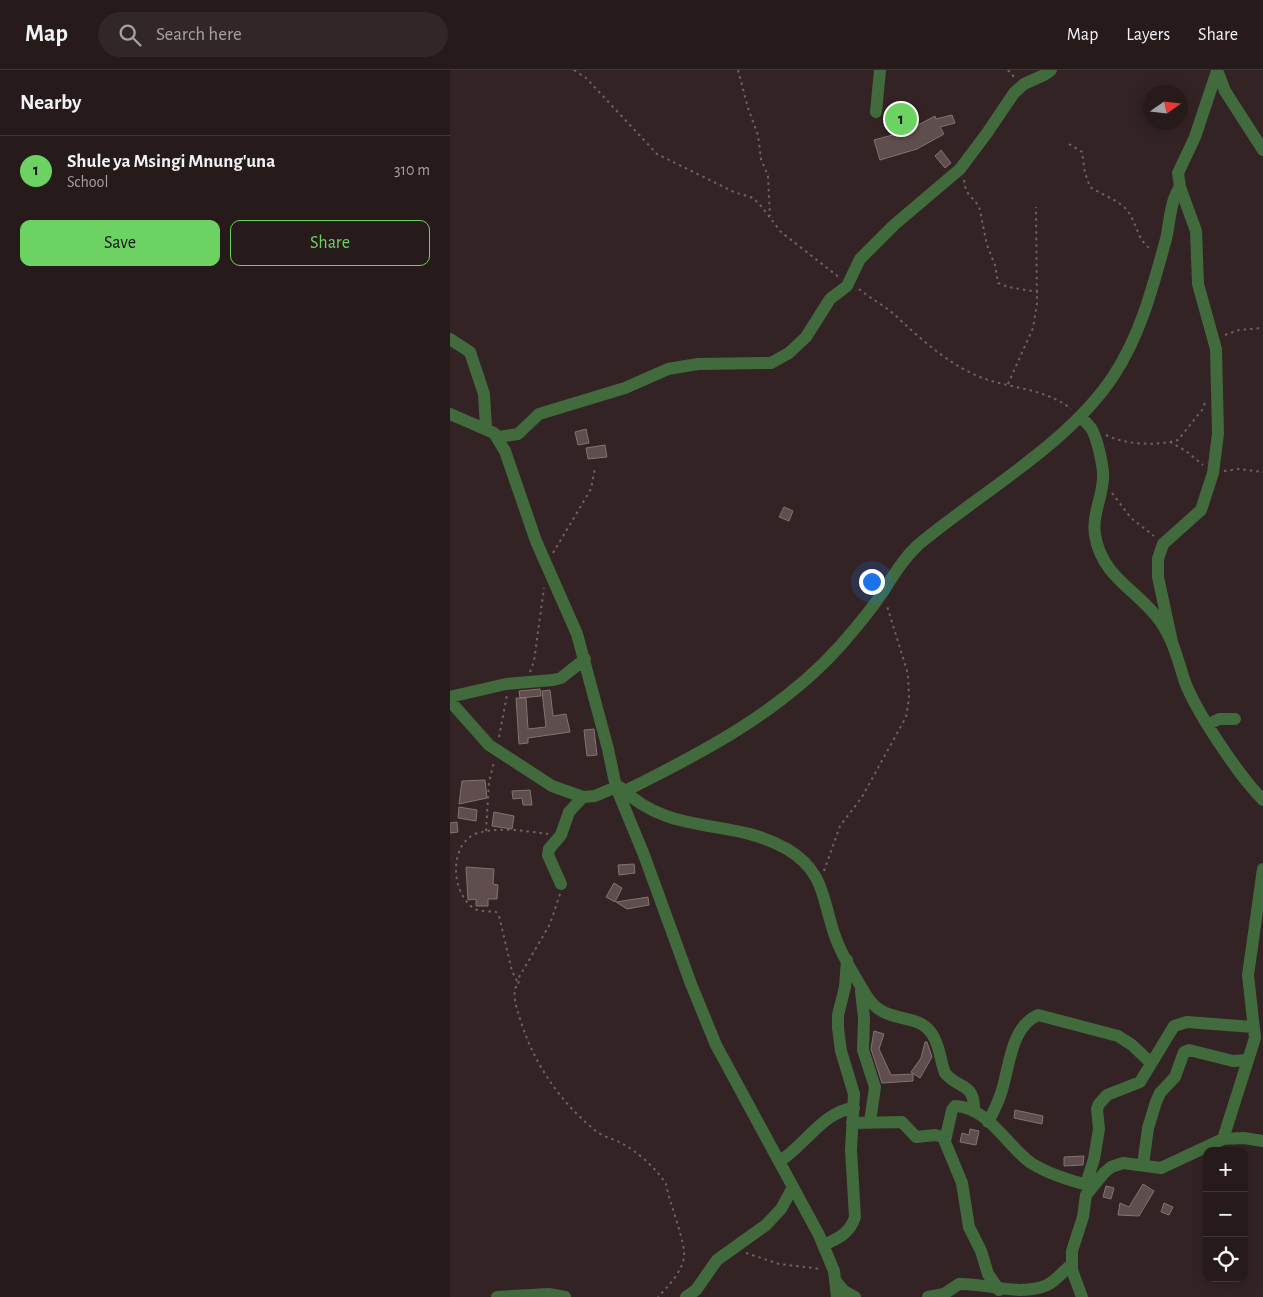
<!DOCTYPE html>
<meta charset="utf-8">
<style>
:root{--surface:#261a1b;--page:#322728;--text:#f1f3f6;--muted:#a4a1a3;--line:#42383a;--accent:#6cd362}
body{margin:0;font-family:"Alegreya Sans",sans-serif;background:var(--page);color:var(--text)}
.controls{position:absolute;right:15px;bottom:15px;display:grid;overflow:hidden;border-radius:10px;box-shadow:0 2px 12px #0003}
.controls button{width:45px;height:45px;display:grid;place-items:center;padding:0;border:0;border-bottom:1px solid var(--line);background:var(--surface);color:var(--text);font:25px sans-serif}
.compass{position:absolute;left:693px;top:15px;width:45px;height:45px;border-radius:50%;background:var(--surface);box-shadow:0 2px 12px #0003;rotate:76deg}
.you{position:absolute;left:421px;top:511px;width:18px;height:18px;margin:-12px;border:4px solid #fff;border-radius:50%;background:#1a73e8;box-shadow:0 0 0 8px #1a73e833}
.badge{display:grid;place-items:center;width:32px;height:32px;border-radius:50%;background:var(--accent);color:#111;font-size:16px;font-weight:700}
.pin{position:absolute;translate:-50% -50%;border:2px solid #fff;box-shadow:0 1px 5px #0006}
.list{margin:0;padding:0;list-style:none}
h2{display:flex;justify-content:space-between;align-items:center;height:65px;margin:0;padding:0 20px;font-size:21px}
h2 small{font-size:16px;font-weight:400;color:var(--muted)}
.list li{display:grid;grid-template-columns:32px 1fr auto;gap:15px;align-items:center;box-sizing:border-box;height:70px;padding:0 20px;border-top:1px solid var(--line)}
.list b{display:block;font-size:19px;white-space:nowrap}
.list p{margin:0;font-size:16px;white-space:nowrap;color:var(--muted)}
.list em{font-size:16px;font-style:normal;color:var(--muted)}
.actions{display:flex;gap:10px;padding:15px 20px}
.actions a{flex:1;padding:11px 0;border:1px solid var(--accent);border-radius:10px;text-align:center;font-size:18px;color:var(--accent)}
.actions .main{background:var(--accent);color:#111}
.icon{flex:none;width:28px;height:28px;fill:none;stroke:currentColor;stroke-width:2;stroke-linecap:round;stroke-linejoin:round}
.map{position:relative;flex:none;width:813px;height:1227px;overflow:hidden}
header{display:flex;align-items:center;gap:30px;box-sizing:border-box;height:70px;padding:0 25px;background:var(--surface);border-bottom:1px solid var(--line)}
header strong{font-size:24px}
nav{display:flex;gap:28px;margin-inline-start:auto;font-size:18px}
.search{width:350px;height:45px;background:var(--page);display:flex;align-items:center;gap:12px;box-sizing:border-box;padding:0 18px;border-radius:28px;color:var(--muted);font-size:19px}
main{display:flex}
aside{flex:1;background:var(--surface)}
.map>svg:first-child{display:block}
.building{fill:#604d4e;stroke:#857273}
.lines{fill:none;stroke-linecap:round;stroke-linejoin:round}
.path{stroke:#706162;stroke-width:2;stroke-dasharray:2.5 4;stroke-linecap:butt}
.minor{stroke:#416b3d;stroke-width:12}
</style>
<header>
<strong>Map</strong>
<div class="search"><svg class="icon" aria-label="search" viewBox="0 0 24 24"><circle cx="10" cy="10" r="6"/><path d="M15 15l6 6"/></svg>Search here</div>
<nav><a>Map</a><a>Layers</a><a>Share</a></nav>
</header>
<main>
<aside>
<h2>Nearby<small></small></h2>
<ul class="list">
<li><span class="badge">1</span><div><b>Shule ya Msingi Mnung'una</b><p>School</p></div><em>310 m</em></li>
</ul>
<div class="actions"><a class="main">Save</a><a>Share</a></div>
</aside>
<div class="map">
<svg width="813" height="1227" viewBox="0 0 813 1227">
<rect width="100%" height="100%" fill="#332324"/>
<path class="building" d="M502,45L505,53L490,57L494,64L467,79L430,90L424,70L457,61L485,46L486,49Z
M491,80L501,93L495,98L485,86Z
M136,359L139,373L128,375L125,362Z
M155,375L157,387L138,389L136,378Z
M334,437L343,441L339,451L329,447Z
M90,619L91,626L70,628L69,621Z
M100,620L103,646L116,644L120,662L78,668V673L69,674L66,628H76L78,659L96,657L92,621Z
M144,659L147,685L137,686L134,660Z
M35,710L37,728L9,734L12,711Z
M80,720L82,735H73L72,728L63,729L62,721Z
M9,737L27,740L26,751L8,748Z
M44,742L64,746L62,759L42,756Z
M7,752L8,762L0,763V753Z
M184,794L185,803L169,805L168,795Z
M16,797L44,799L43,814L48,815L47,829H38V836H26V829L18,830Z
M164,813L172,818L165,832L156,827Z
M198,827L199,835L177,839L166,832Z
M424,961L434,964L429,979L441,1005L463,1004V1011L432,1013L421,979Z
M475,972H477L482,987L470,1008L461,1002L471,988Z
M565,1040L593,1046L592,1054L564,1048Z
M520,1059L529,1061L526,1075L510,1072L512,1063L519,1065Z
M634,1086L633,1095L614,1096V1087Z
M693,1114L704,1121L689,1146L668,1145L670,1133L679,1137Z
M656,1116L664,1118L661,1129L653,1127Z
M714,1133L723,1137L719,1145L711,1142Z"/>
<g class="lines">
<path class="path" d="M124,0L136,8L207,84L284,122L303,128L311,136L331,162L390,208
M288,0L298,38L308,65L311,89L318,106L320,146
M558,0L565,8
M619,74L632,82L635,103L640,117C652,125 667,129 677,140C687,153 687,171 702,180
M514,110L516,121L529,136L537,175L545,195L548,213L558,217L588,222
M409,219C421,229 437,237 448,248C471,269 493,289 521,303C552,319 593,316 621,339
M775,265L789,260L813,258
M558,314L583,258L587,233L586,137
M656,365C676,375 707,376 728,370L752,340L756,330
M720,372L736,381L753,395
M774,401L789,399L813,402
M662,423L681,448L704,466
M103,483L141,419L145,398
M80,602L84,591L94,518
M49,667L57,625
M36,761L39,712L44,692
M374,801L390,756L412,727L456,647L459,629L458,604L437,536
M110,824L100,854L68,909L69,915L65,918C63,931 68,942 72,955C86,997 112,1034 147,1062C154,1067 164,1069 171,1073C187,1081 207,1099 216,1114C219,1132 236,1173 234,1187C232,1202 218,1216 208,1227
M67,911L62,901L49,846L46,842C39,841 29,842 23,838C0,820 0,775 25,764C48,756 75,761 98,764
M296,1183L329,1194L371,1199"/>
<path class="minor" d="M767,0L775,21L813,80
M426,42L430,0
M0,269L20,282L34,324L36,358
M0,344L44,363L55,381L86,471L127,564L158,679L166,717L194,785L241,914L266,975L369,1165L384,1201L387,1227
M630,347C634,350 638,354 641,358C647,367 654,398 653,409C652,428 642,445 645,465C652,508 688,520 710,551C722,568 727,586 733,606C742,637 790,707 813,730
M48,367L68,364L89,344L175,318L218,299L248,294L321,293L339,283L356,267L380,229L397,216L410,189L444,155L510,99L537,63L564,23L574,14L594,5L601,0
M722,572L708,507V489L713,474L751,440L763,403L768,364L766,279L748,214L746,161L730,117
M0,627L56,614L103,610L111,608L135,589
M0,631L39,675L102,716L133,727L145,726L166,717L175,721C252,683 332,641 390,576C404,560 418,544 430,526C442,508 452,490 468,475C530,423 620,373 664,305C691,264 703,216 716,169C720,152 720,131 730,117L728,103L745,67L767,1
M759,654L769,649H785
M170,717C222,768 279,746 337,779C376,802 372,831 386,869C393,888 406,908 416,925C435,957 466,940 482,964C490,975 490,991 495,1003C509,1020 525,1012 524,1041
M111,814L98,785L99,779L111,765L119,742L133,727
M411,921L414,948L413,980L425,1017L420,1052
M538,1052C544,1041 549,1031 552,1020C560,994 561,957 588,945L668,966L682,975L701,993
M402,1053L452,1052L466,1067L485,1065L493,1067L512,1113L519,1157L531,1181L538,1204L549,1220
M773,1069L805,968L798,905L813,799
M495,1071L502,1040L505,1036C538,1037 557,1076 581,1093C600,1105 621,1111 642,1116
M330,1091C355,1075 374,1041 404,1038
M693,1095L698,1058L706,1032L710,1023L725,1007L734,982L739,980L783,991L797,990
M636,1114L644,1089L649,1059L647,1039L649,1034L657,1025L690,1012L724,956L737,952L803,957
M373,1175C388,1169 400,1163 405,1147L401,1080L404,1024L391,981L388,958V945L395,917L397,890
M385,1210L394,1221L405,1227
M47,1227L99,1224L115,1227
M236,1227L246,1220L267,1190L316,1155L331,1139L343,1117
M478,1227L494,1224L509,1214C537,1213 570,1227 597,1215C606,1211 613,1201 621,1195
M632,1227L622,1200V1181L633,1147L636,1125L654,1103L661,1097L673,1093L711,1098L773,1069L794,1068L813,1071"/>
</g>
</svg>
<div class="controls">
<button>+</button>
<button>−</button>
<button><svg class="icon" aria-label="locate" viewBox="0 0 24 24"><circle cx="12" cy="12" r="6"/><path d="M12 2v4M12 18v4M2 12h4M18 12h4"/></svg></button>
</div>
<svg class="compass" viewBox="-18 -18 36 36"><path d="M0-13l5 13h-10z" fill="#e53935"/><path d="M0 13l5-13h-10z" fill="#a4a1a3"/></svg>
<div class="you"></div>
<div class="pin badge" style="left:451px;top:49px">1</div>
</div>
</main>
